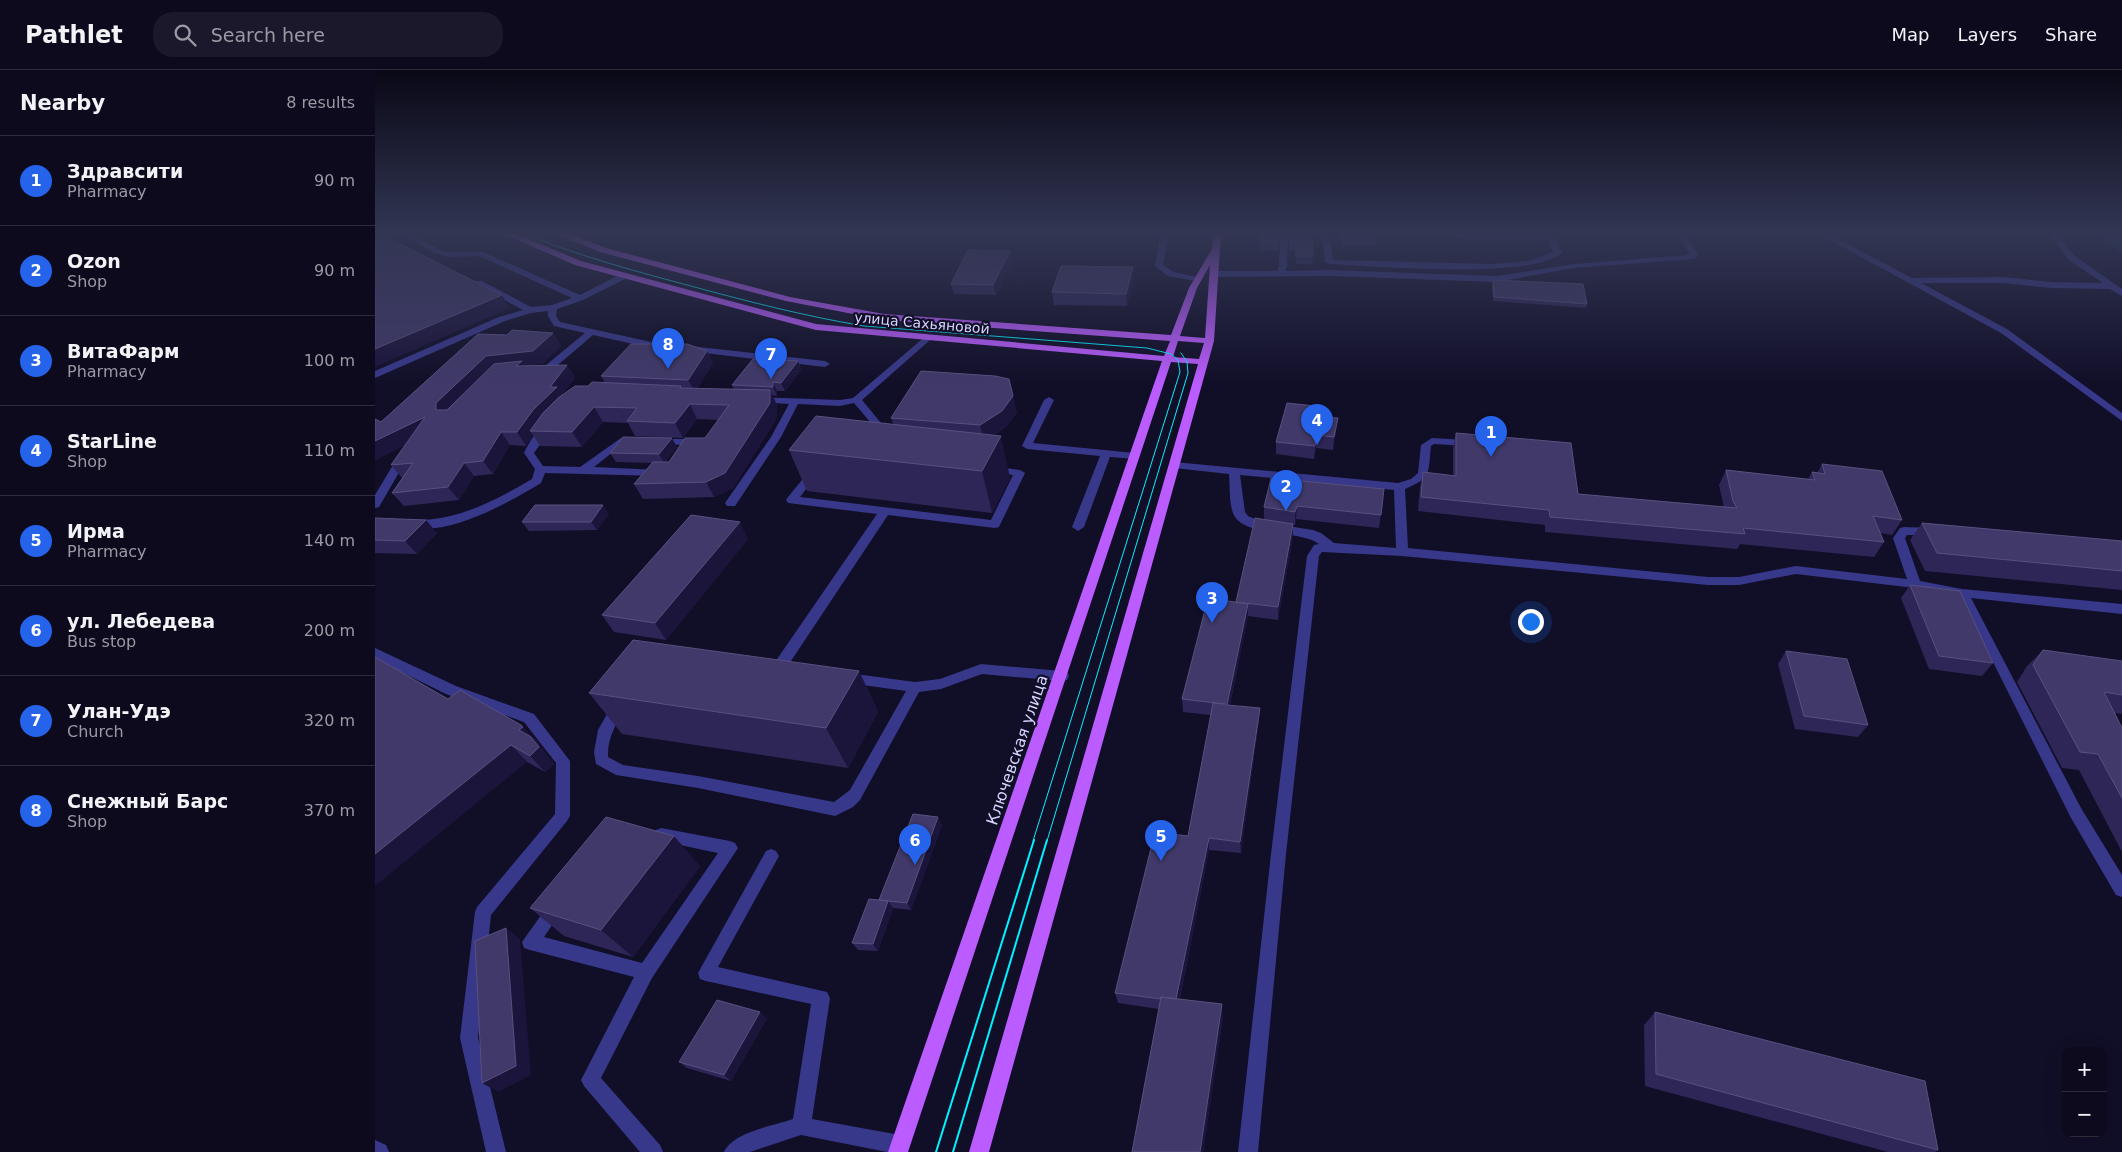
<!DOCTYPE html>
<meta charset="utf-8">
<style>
:root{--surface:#0d0a1e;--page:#1b182b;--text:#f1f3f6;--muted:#9a9aa4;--line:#2d2b3c;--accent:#2563eb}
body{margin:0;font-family:"DejaVu Sans",sans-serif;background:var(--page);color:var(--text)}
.controls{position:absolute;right:15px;bottom:15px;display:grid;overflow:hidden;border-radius:10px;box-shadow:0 5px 20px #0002}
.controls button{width:45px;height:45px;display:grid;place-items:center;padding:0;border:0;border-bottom:1px solid var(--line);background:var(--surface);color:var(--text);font:25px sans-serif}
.you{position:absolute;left:1155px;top:551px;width:18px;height:18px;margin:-12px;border:4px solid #fff;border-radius:50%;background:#1a73e8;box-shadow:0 0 0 8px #1a73e833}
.badge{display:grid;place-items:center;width:32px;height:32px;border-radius:50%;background:var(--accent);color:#fff;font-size:16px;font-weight:700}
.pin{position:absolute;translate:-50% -41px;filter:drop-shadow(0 1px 2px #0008)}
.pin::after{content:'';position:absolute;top:26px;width:18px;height:15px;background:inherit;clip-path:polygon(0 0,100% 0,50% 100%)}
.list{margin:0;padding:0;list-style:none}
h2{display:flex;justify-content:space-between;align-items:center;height:65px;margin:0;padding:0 20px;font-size:21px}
h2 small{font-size:16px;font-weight:400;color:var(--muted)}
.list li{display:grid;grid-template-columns:32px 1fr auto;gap:15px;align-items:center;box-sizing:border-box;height:90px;padding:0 20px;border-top:1px solid var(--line)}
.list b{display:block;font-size:19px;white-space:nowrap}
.list p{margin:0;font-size:16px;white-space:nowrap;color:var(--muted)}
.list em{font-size:16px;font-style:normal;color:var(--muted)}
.icon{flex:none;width:28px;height:28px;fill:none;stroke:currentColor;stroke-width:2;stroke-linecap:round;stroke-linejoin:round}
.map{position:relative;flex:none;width:1747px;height:1082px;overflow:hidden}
header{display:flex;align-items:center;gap:30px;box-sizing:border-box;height:70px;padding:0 25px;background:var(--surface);border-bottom:1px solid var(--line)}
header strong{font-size:24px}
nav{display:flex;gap:28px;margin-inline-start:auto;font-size:18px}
.search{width:350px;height:45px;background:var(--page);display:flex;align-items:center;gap:12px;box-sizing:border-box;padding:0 18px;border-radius:20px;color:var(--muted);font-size:19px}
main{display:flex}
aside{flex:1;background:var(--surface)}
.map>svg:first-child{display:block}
.water{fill:#0a254c}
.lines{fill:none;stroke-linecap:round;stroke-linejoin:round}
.minor{fill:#373889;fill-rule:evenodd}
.major{fill:#ba5cff;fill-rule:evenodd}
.tram-far1{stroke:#01f2ff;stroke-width:1}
.tram{stroke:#01f2ff;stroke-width:2}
.wall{fill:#2e2657}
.shaded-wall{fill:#1b153c}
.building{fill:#403969;stroke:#585180}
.labels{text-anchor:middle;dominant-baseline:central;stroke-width:4.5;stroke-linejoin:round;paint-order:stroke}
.far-street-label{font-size:14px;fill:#d8d5ff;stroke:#110e28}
.street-label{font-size:16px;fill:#d8d5ff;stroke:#110e28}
</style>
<header>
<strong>Pathlet</strong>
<div class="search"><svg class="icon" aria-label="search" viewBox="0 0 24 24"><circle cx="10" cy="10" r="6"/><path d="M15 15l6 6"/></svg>Search here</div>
<nav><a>Map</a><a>Layers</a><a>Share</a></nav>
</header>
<main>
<aside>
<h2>Nearby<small>8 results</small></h2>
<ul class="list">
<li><span class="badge">1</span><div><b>Здравсити</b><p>Pharmacy</p></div><em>90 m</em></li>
<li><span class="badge">2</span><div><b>Ozon</b><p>Shop</p></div><em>90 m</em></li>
<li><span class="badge">3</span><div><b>ВитаФарм</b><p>Pharmacy</p></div><em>100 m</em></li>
<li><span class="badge">4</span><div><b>StarLine</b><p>Shop</p></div><em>110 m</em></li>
<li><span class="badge">5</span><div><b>Ирма</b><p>Pharmacy</p></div><em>140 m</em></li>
<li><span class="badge">6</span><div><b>ул. Лебедева</b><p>Bus stop</p></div><em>200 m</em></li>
<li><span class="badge">7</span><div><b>Улан-Удэ</b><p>Church</p></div><em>320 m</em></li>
<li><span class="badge">8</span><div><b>Снежный Барс</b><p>Shop</p></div><em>370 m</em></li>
</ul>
</aside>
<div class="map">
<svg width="1747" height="1082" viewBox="0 0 1747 1082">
<rect width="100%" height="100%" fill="#110e28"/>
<path class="water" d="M1715,162H1747V183Z"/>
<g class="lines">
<path class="minor" d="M23,162H33L69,182H108L205,225L246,204H252V208L208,230L182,239L181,246L185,252L281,273L286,276L281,279L218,265L177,300L158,301V297L171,295L210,263L179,256L173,246V241L156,243L130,251L0,308V301L124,247L148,240L101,215V211H107L156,237L177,235L197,228L104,186L73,187L59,183Z
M201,162H209L202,171H196L195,169Z
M793,162H805L793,168L788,195L799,202L826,208V212L793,206L780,196L785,167Z
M905,162H913L912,197L910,201L955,200L1122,206L1199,194L1314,185V182L1298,162H1306L1322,182V187L1318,189L1199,198L1122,212L955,206L840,207L836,204L840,201H902L904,197Z
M947,162H955L958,190L1118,194L1153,191L1178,182L1172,169H1092L1054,162L1092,165H1175L1179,167L1187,183C1156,210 1000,196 954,194L950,192Z
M1440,162H1450L1537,208L1628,207L1676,212L1728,213L1694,190L1672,162H1680L1700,186L1747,219V226L1735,219L1676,218L1628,213H1546L1632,259L1747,343V351L1626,263Z
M552,265L557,268L555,270L487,330L506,353L496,369L492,370L487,367L496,353L479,333L465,336L423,334L406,367L360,436H352L350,433L396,367L414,334L382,332L377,329L378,327L465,330L478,328Z
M315,276L450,291L455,294L450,297L312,281V277Z
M674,327L679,330L658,373L760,383L765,386L760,389L735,387L709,457L703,461L697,457L725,386L652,379L647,376L669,330Z
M172,355L177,358L159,383L168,396L205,397L246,368L258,369L263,372L258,375L248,374L219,397L285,400L290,403L285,406L170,403L166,413C133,433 73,467 34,457L32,454L34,451L38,450C83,451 119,431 157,409L160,399L149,383C154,373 161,359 172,355Z
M1057,368L1091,370L1096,373L1091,376L1059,374L1056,376C1053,403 1057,408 1030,419L1033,478L1333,507H1364L1421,496L1532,509L1518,468L1525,458L1529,457L1558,458L1562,459L1564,462L1562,465H1532L1530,468L1545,511L1587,519L1747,534V544L1596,528L1706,738L1747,805V827L1741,825L1696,748L1602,560L1583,527L1540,518L1421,504L1364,515H1333L1027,486L947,482L944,486L911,784L883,1082H863L896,784L932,486L939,475L944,474C925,459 867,468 858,443C854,432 855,416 854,404L799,398L794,395L799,392L1023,413L1036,409L1043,403L1046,375ZM865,405L1019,420L1021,478L959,473L946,463L938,460L887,452L873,446L870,442Z
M283,369H318L323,372L319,379H311V375L279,374L278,372Z
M28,384L33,387L4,437L0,438V425L24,385Z
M617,396L645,400L650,403L624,457L620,458L513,445L408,603H398L396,599L398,595L502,444L413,433L411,430L413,427L436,399L440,398L445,401L425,427L616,450L638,405L613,401L612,399Z
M0,578L81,616L159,644L195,691V746L192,751L116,845L103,968L131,1082H111L85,968L100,842L102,837L180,744L181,693L149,652L71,624L0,589Z
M606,594L687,601L692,602L694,606L692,610L687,611L607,604L566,619L544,622L485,730L478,737L460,746L323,718L241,705L221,694L219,682L223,660L240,630L245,629L250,630L252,634C243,652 232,666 233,687L248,695L323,706L459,732L475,720L531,621L473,613L468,612L466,608L468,604L473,603L540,612L565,609Z
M286,758L355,771L360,773L363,778L277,908L226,1008L285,1075L288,1082H265L209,1016L206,1010L259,907L155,880L149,878L147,872L174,834L180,831L186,834L188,839L169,867L267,893L343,783L281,770L278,765L281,760Z
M396,779L401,781L404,786L343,897L452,922L455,928L437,1049L525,1065L532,1068L535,1075L532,1082H512L426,1065L375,1082H349C358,1062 398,1056 418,1049L436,934L331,911L325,909L323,903L391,781Z
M0,1070L11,1075L14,1082H0Z"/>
<path class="major" d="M124,162H136L206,191L441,254L789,286L795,271L509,250L411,231L225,182L178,162H190L231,178L415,227L509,244L796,265L814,218L837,179L838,162H846L839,271L614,1082H594L823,294L796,292L533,1082H513L787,291L441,260L200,195ZM835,195L830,268L805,266L822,218ZM803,271L829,273L824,289L798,287Z"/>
<path class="tram-far1" d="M146,162C200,185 256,200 312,215C371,231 429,246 489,256L772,278L796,284L803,290L805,302L658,771
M672,771L813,303L812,292L806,283"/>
<path class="tram" d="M561,1082L659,770
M578,1082L672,770"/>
</g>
<path class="wall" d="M886,162H904L903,181H885Z
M915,162L938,186L937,194H921V181H914Z
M964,162H1002L1001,176H967Z
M635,181L637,191L621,225L579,224L576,214Z
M759,209L752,236L679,235L677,222Z
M1118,210L1212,234L1211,238L1118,231L1117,214Z
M178,263L186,276L167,294L150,295V296L192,295L200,308L187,325L213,316L230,313L226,306L332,281L338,293L322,319L359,320L357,315L423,291L426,300L410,321H402V326L397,325L402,335V348L358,418L339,427L268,429L259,414L277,393L241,392L235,383L302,377L290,392H294L330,368L343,350L322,349L308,368L260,366L253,353L228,352L207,377L165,376L158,365L151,376L135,375L118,404L99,406L84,430L29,436L17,423L27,408L16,395L30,375L0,390V349L6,352L132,265Z
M950,337L949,347L961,361L958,380L941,378L939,389L901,384V372Z
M642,342L631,357L618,366L635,408L617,443L432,421L414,380L519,355L516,348Z
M1081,363L1203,424L1349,437L1344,415L1351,400L1433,409L1437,402L1442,403L1447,394L1527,450L1517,465L1505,463L1509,472L1499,487L1365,474L1362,479L1170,462V455L1043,441L1045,417L1048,402L1078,406V378Z
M1009,419L1004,458L921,449L920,455H918V467L903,550L873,546L855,635L884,650L866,783L834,780L805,929L848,947L828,1082H757L784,939L743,933L740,923L813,766L836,645L808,642L807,629L861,532L889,449V437Z
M234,444L222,460L154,461L147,452Z
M0,448L62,463L42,484L0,483Z
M1547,453L1747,471V520L1550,501L1535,470Z
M373,469L291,570L239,562L227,545Z
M1535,515L1618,593L1607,606L1554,599L1526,528Z
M1668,580L1747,591V644L1740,643L1747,658V782L1704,700L1687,698L1642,612L1652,596Z
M1411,581L1493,655L1483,667L1420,659L1403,594Z
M484,601L503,642L473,698L247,664L214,623Z
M73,629L162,671L164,674H163L179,694L170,702L152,692Z
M567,755L536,840L518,838L503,881L483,880L477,873L504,830Z
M325,796L258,887L189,866L155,838Z
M1280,942L1563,1080L1560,1082H1513L1270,1016L1269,955Z
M392,948L356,1011L312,998L304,992Z"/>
<path class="shaded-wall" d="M635,181L637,191L621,225L618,215Z
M758,197L759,209L752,236L751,224Z
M127,225L135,238L0,297V279Z
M178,263L186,276L167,294L150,295L155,304L71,347L61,340V333L111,286Z
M332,281L338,293L320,322L313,310Z
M423,291L426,300L410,321L406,313Z
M192,295L200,308L187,325L155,361L158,365L151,376L142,362Z
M398,312L402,321V326L398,317Z
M395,320L402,335V348L358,418L339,427L331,412Z
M638,326L642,342L631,357L609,372L605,355Z
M315,334L322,349L308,368L300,353Z
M219,337L228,352L207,377L197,362Z
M50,347L60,360L0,390V371Z
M963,348L961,361L958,380L959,367Z
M126,362L135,375L118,404L108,391Z
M942,365L941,378L939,389L940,376Z
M626,366L635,408L617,443L607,401Z
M297,368L302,377L289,393L284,384Z
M89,393L99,406L84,430L73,417Z
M228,435L234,444L222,460L216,452Z
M922,436L921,449L920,455V442Z
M51,450L62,463L42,484L30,471Z
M365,452L373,469L291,570L280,553Z
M918,454V467L903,550V537Z
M873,534V547L852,647V635Z
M484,601L503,642L473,698L451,658Z
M885,638L884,650L866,783L865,772Z
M146,655L162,671L164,674H163L179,694L170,702L155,686L144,660Z
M136,675L152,692L0,816V784Z
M563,747L567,755L536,840L532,833Z
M299,766L325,796L258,887L226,860Z
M834,768V780L802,942L801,932Z
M513,831L518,838L503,881L498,874Z
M131,858L145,869L156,1005L123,1022L107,1013Z
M847,934L848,947L828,1082H825Z
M385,942L392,948L356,1011L349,1005Z"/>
<path class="building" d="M0,162H1L127,225L0,279Z
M886,162H903V173H885Z
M915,162H937L938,186H921V173H915Z
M967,162H1002V164H967Z
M593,180L635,181L618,215L576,214Z
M686,196L758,197L751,224L677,222Z
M1118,210L1208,214L1212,234L1119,227Z
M137,260L178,263L158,281L111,286L61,333V340H72L119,294L147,291L141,296L192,295L175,317H182L158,340L142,362H126L108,391L89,393L73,417L17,423L38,393L16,395L50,347L0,371V349L6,352L103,264L132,265Z
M256,274H312L332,281L313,310L226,306Z
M378,289L423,291L406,313L398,312V317L357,315Z
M546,301L620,306L634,309L638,326L627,341L605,355L516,348Z
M217,312L306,316L305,318L395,320V333L350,403L331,412L259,414L278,392H294L310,368H330L354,335L315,334L300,353L252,351L262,338L219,337L197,362L155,361L168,343L183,328L200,316H213Z
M912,333L950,337L947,347L963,348L959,367L942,365L940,376L901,372Z
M441,346L626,366L607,401L414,380Z
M1081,363L1196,373L1203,424L1362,438L1358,431L1351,400L1440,410L1437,402L1450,404L1447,394L1507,401L1527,450L1498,446L1509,472L1368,458L1370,464L1175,447L1174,440L1046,427L1048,402L1081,406Z
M248,367L297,368L284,384L235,383Z
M896,408L1009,419L1006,445L922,436L920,442L889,437Z
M160,435H228L216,452H147Z
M316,445L365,452L280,553L227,545Z
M0,448L51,450L30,471L0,470Z
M880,448L918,454L903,537L861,532Z
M1547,453L1747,471V501L1562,483Z
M1535,515L1585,521L1618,593L1564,586Z
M833,528L873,534L852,635L885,638L865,772L834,768L801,929L786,927V929L740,923L780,762L813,766L838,633L850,634L807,629Z
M258,570L484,601L451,658L214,623Z
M1668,580L1747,591V625L1729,622L1747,658V728L1723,684L1705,682L1658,595Z
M1411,581L1472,589L1493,655L1429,646Z
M0,587L73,629L85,620L146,655L148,657L144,660L156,667L164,677L155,686L136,675L0,784Z
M538,744L563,747L532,833L504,830Z
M231,747L299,766L226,860L155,838Z
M494,829L513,831L498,874L477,873Z
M131,858L141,996L107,1013L100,871Z
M786,927L847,934L825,1082H757Z
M342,930L385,942L349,1005L304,992Z
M1280,942L1550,1011L1563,1080L1281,1004Z"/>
<linearGradient id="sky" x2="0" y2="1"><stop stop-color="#090816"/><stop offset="0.52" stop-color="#323653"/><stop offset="1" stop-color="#323653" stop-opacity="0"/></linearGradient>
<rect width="1747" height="314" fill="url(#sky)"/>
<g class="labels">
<g class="far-street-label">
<text transform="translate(547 253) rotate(5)">улица Сахьяновой</text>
</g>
<g class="street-label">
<text transform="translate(642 680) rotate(-71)">Ключевская улица</text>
</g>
</g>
</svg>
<div class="controls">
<button>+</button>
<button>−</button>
</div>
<div class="you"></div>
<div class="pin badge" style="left:1116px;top:387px">1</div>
<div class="pin badge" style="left:911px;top:441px">2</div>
<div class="pin badge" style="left:837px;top:553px">3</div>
<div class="pin badge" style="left:942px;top:375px">4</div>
<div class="pin badge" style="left:786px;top:791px">5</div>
<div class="pin badge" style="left:540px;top:795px">6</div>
<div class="pin badge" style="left:396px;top:309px">7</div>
<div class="pin badge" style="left:293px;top:299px">8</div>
</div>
</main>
